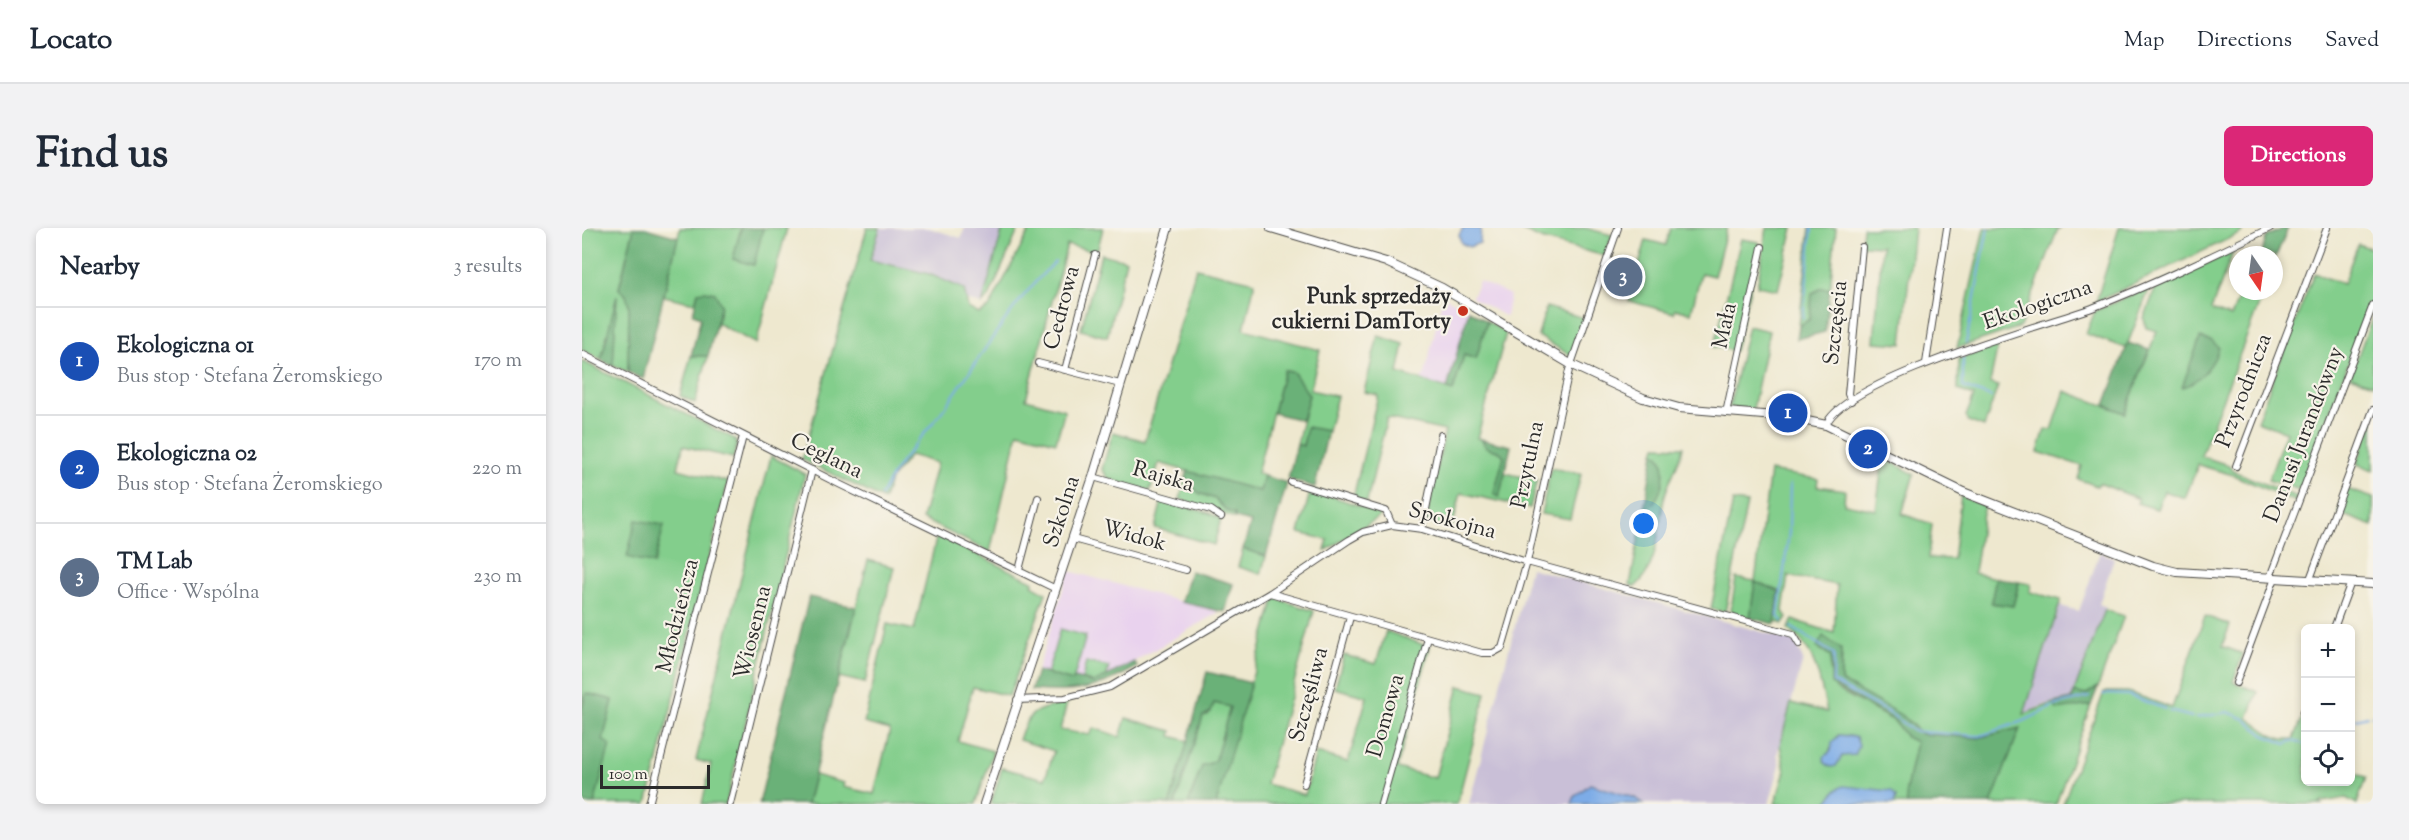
<!DOCTYPE html>
<meta charset="utf-8">
<style>
:root{--surface:#fff;--page:#f2f2f3;--text:#1f2937;--muted:#747a83;--line:#e0e1e3;--accent:#db2777}
body{margin:0;font-family:"Sorts Mill Goudy",serif;background:var(--page);color:var(--text)}
.controls{position:absolute;right:18px;bottom:18px;display:grid;overflow:hidden;border-radius:9px;box-shadow:0 3px 9px #0003}
.controls button{width:54px;height:54px;display:grid;place-items:center;padding:0;border:0;border-bottom:2px solid var(--line);background:var(--surface);color:var(--text);font:30px sans-serif}
.compass{position:absolute;left:1647px;top:18px;width:54px;height:54px;border-radius:50%;background:var(--surface);box-shadow:0 3px 9px #0003;rotate:167deg}
.scale{position:absolute;left:18px;bottom:15px;width:110px;box-sizing:border-box;padding-left:6px;border:3px solid #2b2b2b;border-top:0;font-size:16px;line-height:21px;white-space:nowrap;color:#2b2b2b;-webkit-text-stroke:4px #f7f3e8;paint-order:stroke}
.you{position:absolute;left:1062px;top:296px;width:21px;height:21px;margin:-15px;border:4px solid #fff;border-radius:50%;background:#1a73e8;box-shadow:0 0 0 9px #1a73e833}
.badge{display:grid;place-items:center;width:39px;height:39px;border-radius:50%;background:var(--accent);color:#fff;font-size:20px;font-weight:700}
.pin{position:absolute;translate:-50% -50%;border:3px solid #fff;box-shadow:0 2px 6px #0006}
.list{margin:0;padding:0;list-style:none}
h2{display:flex;justify-content:space-between;align-items:center;height:78px;margin:0;padding:0 24px;font-size:26px}
h2 small{font-size:20px;font-weight:400;color:var(--muted)}
.list li{display:grid;grid-template-columns:39px 1fr auto;gap:18px;align-items:center;box-sizing:border-box;height:108px;padding:0 24px;border-top:2px solid var(--line)}
.list b{display:block;font-size:22px;white-space:nowrap}
.list p{margin:0;font-size:20px;white-space:nowrap;color:var(--muted)}
.list em{font-size:20px;font-style:normal;color:var(--muted)}
.icon{flex:none;width:33px;height:33px;fill:none;stroke:currentColor;stroke-width:2;stroke-linecap:round;stroke-linejoin:round}
.map{position:relative;flex:none;width:1791px;height:576px;overflow:hidden;border-radius:9px}
header{display:flex;align-items:center;gap:36px;box-sizing:border-box;height:84px;padding:0 30px;background:var(--surface);border-bottom:2px solid var(--line)}
header strong{font-size:28px}
nav{display:flex;gap:33px;margin-inline-start:auto;font-size:21px}
.intro{display:flex;align-items:center;justify-content:space-between;box-sizing:border-box;height:144px;padding:0 36px}
h1{margin:0;font-size:42px}
.button{padding:15px 27px;border-radius:9px;background:var(--accent);color:#fff;font-size:21px;font-weight:700}
main{display:flex;gap:36px;padding:0 36px}
aside{flex:1;background:var(--surface);border-radius:9px;box-shadow:0 3px 9px #0003}
.map>svg:first-child{display:block}
.built{fill:#e9d2ee}
.industrial{fill:#c9bfd7}
.green{fill:#83ce8c;stroke:#577c5c;stroke-width:1.5;fill-rule:evenodd}
.forest{fill:#6ab178;stroke:#4a6e52;stroke-width:1.5}
.water{fill:#7dace7;stroke:#546c89;stroke-width:1.5}
.lines{fill:none;stroke-linecap:round;stroke-linejoin:round}
.stream{stroke:#7dace7;stroke-width:2}
.street-casing{stroke:#484744;stroke-width:8}
.secondary-casing{stroke:#484744;stroke-width:10}
.street{stroke:#fff;stroke-width:6}
.secondary{stroke:#fff;stroke-width:8}
.poi-dot{fill:#c8321e;stroke:#f7f3e8;stroke-width:2}
.labels{text-anchor:middle;dominant-baseline:central;stroke-width:4.5;stroke-linejoin:round;paint-order:stroke}
.poi-label{font-size:22px;font-weight:bold;fill:#2b2b2b;stroke:#f7f3e8;text-anchor:end}
.street-label{font-size:22px;fill:#2b2b2b;stroke:#f7f3e8}
</style>
<header>
<strong>Locato</strong>
<nav><a>Map</a><a>Directions</a><a>Saved</a></nav>
</header>
<div class="intro"><h1>Find us</h1><a class="button">Directions</a></div>
<main>
<aside>
<h2>Nearby<small>3 results</small></h2>
<ul class="list">
<li><span class="badge" style="background:#1a4fb4">1</span><div><b>Ekologiczna 01</b><p>Bus stop · Stefana Żeromskiego</p></div><em>170 m</em></li>
<li><span class="badge" style="background:#1a4fb4">2</span><div><b>Ekologiczna 02</b><p>Bus stop · Stefana Żeromskiego</p></div><em>220 m</em></li>
<li><span class="badge" style="background:#5c6f8a">3</span><div><b>TM Lab</b><p>Office · Wspólna</p></div><em>230 m</em></li>
</ul>
</aside>
<div class="map">
<svg width="1791" height="576" viewBox="0 0 1791 576">
<rect width="100%" height="100%" fill="#f7f3e8"/>
<filter id="ink" filterUnits="userSpaceOnUse"><feTurbulence type="fractalNoise" baseFrequency=".0167" numOctaves="2"/><feDisplacementMap in="SourceGraphic" scale="12" xChannelSelector="R" yChannelSelector="G"/><feConvolveMatrix kernelMatrix="1 2 1 2 8 2 1 2 1" color-interpolation-filters="sRGB"/></filter>
<filter id="wash" filterUnits="userSpaceOnUse"><feTurbulence type="fractalNoise" baseFrequency=".008" numOctaves="4" result="noise"/><feDisplacementMap in="SourceGraphic" scale="24" xChannelSelector="R" yChannelSelector="G"/><feGaussianBlur stdDeviation="1.35" result="paint"/><feColorMatrix in="noise" values="0 0 0 0 0 0 0 0 0 0 0 0 0 0 0 0 0 1.4 0 .05"/><feComposite in="paint" operator="in"/></filter>
<g filter="url(#wash)">
<rect width="100%" height="100%" fill="#eee8cf"/>
<path class="built" d="M897,53L928,67L924,89L890,69Z
M861,68L887,82L865,161L843,155L839,150L843,146Z
M487,343L637,384L524,450L512,455L491,453L455,443Z"/>
<path class="industrial" d="M298,0H347L379,10L383,0H421L400,76L384,72L382,61L347,46L288,32Z
M1518,324L1532,330L1517,376L1524,379L1490,471L1462,477L1441,486L1478,378L1497,383Z
M948,340L1213,413L1221,432L1195,526L1198,537L1187,576H887Z"/>
<path class="green" d="M0,0H52L37,60L44,67L47,77L46,144L31,138L34,72L19,132L0,122Z
M98,0H159L151,31L171,37L181,0H205L174,116L135,95L139,77L131,64H116L113,75L82,68Z
M285,0H298L288,32L347,46L382,61L386,80L397,86L407,80L449,0H521L516,20L510,23L485,17L444,171L483,182L474,214L436,204L408,324L340,291L355,235L328,227L308,252L302,272L220,231Z
M421,0H437L407,69L400,76Z
M934,0H1003L1030,7L1023,28L959,11Z
M1089,0H1145L1132,48L1119,45L1109,85L1093,81L1092,85L1047,73L1064,12L1084,17Z
M1185,0H1211L1196,62L1175,58Z
M1228,0H1254L1248,61L1243,60L1230,65L1228,91L1217,98Z
M1281,0H1332L1320,116L1292,114L1300,18L1279,17Z
M1402,0H1479L1476,1L1438,99L1375,120Z
M1537,0H1661L1659,5L1514,74Z
M1159,11L1177,14L1178,19L1153,123L1132,119Z
M1776,16L1791,21V70L1718,262L1686,252L1704,204L1675,193L1732,45L1761,56Z
M1651,24L1629,82L1649,89L1659,63H1682L1619,228L1646,237L1651,243L1715,269L1714,274L1651,247L1616,237L1603,270L1582,263L1575,281L1555,275L1557,271L1517,255L1515,258L1496,251L1500,238L1456,224L1463,201L1470,202L1483,163L1543,185L1575,103L1564,100L1562,91L1575,56Z
M519,26L544,32L525,109L499,102Z
M614,40L673,54L662,101L738,122L728,162L755,168L746,203L726,200L720,219L715,216L727,167L702,142L675,245L682,248L678,264L577,235L568,263L527,251L520,241L531,204L563,213Z
M1568,59L1544,120L1504,106L1513,83Z
M964,79L1002,90L989,128L956,108Z
M1791,88V156L1768,148Z
M905,93L924,105L895,210L899,211L904,219L918,224L922,228L912,266L917,269L923,245L955,252L948,280L879,265L870,300L844,293L863,203L805,190L785,274L771,270L796,167L782,164L796,108L822,116L816,145L871,163L882,127L894,131Z
M1166,98L1187,103L1171,181L1147,180Z
M1416,117L1408,155L1416,158L1402,199L1386,193L1384,188L1392,168L1376,162L1377,131Z
M109,128H126L113,175L98,168Z
M0,133L153,211L155,217L151,230L101,218L96,241L146,254L65,576H12L27,517L21,512L31,472L4,465L0,482Z
M1791,191V242L1775,236Z
M1074,218L1101,219C1097,236 1088,250 1083,267C1076,296 1078,338 1053,359L1048,357L1062,282C1081,273 1080,249 1080,231L1072,225Z
M189,228L223,246L144,576H120L129,536L114,532Z
M1301,229L1332,246L1320,286L1350,296L1346,330L1371,331L1379,268L1402,278L1392,345L1414,350L1409,375L1431,378L1437,354L1449,356L1448,364L1479,372L1442,486L1472,475L1475,481L1509,477L1474,576H1409L1438,500L1396,510L1339,506L1328,494L1263,456L1259,453L1260,428L1235,419L1249,428L1248,442L1254,461L1312,493L1324,509L1334,514L1324,562L1325,576H1312L1314,569L1253,563L1244,576H1193L1203,543L1198,517L1209,475L1245,484C1238,453 1234,420 1206,401L1211,392L1252,405L1255,357L1206,348L1201,383L1205,390L1201,396L1193,393L1197,363L1173,354L1168,390L1152,386L1149,381L1154,350L1173,353L1188,243L1236,251L1235,258L1263,262L1262,276L1294,282ZM1256,507L1274,509L1262,527L1249,539L1242,533Z
M969,240L999,246L988,291L959,286Z
M603,252L617,265L633,271L645,283L653,286V290L598,271Z
M729,261L798,285L797,289L743,323L746,312L717,305Z
M1765,261L1791,270V298L1756,285Z
M580,272L627,285L639,291L632,317L573,300Z
M1151,273L1165,275L1143,384L1129,381Z
M355,307L452,354L450,357L464,365L427,468L391,459L376,513L411,523L394,576H225L232,547L262,555L261,559L292,566L308,502L282,495L305,396L332,402Z
M661,321L684,328L679,346L656,339Z
M286,332L312,339L283,455L257,449Z
M693,370L732,383L684,556L723,567L734,525L766,534L785,469L753,460L762,427L794,436L804,403L848,419L815,540L853,550L877,458L904,465L875,576H634Z
M1523,382L1542,388L1516,459L1503,467L1492,464Z
M1623,388L1648,397L1640,418L1661,426L1651,454L1676,464L1666,490L1690,507L1700,511H1712L1723,483L1724,554H1768L1769,545L1784,549L1775,576L1764,570L1739,574L1740,576H1481L1522,464H1546L1590,480Z
M478,401L504,408L491,453L465,446Z
M504,434L527,439L524,450L512,455L500,451Z
M485,475L478,502L507,507L512,500L538,509L544,490L590,503L589,508L606,513L588,576H409L420,540L463,551L472,523L437,512C446,481 455,482 485,475Z
M632,475L648,479L634,530L631,534L620,538L606,576H593L621,488L626,487Z"/>
<path class="forest" d="M52,0H63L96,9L61,151L46,144L47,77L44,67L37,61Z
M159,0H181L172,37L151,31Z
M1702,0H1706L1692,33V27L1680,26L1684,9Z
M1240,60L1248,61L1243,104L1215,111L1217,98L1228,91L1230,65Z
M123,63L133,65L139,77L126,128H109L119,89L111,86L116,64Z
M35,68L31,138L19,132Z
M887,82L905,93L894,131L882,127L871,163L865,161Z
M1618,110L1630,113L1637,120C1632,135 1617,155 1600,159Z
M1546,115L1567,122L1543,185L1523,177Z
M702,142L712,145L727,167L720,192L691,185Z
M725,199L746,203L733,259L706,251L715,216L721,218Z
M899,211L929,218L917,269L912,266L922,228L918,224L904,219Z
M1072,225L1077,227C1088,243 1079,274 1062,282Z
M606,243L678,263L682,248L705,255L684,328L661,321L669,294L653,290V286L645,283L633,271L617,265L603,252Z
M54,292L82,297L72,336L45,329Z
M608,343L651,356L643,384L599,374Z
M1414,350L1437,354L1431,378L1409,375Z
M1173,354L1197,363L1193,396L1168,390Z
M227,369L274,379L225,576H177Z
M1241,408L1259,421V453L1319,487L1339,506L1396,510L1438,500L1409,576H1325L1324,562L1334,514L1324,509L1312,492L1249,456V428L1235,419Z
M552,434L555,439C515,461 496,466 449,462L455,443L491,453L492,450L512,455Z
M625,444L669,455L634,576H606L620,538L631,534L634,530L648,479L632,475L629,484L621,488L593,576H588Z
M1516,459L1509,477L1475,482L1472,475L1490,471L1492,464L1503,467Z
M4,465L31,472L21,512L28,517L12,576H0V482Z"/>
<path class="water" d="M881,0H899L898,15L887,19L879,15L877,7Z
M1257,507L1274,509L1277,518L1273,527L1260,528L1254,538L1249,539L1243,535L1242,529L1249,523L1250,515Z
M1008,556L1053,570L1061,576H990L993,568Z
M1261,558L1309,563L1314,569L1312,576H1244L1253,563Z"/>
<g class="lines">
<path class="stream" d="M1221,90L1230,0
M1384,115L1406,0
M1381,130V159L1409,169
M299,268C313,236 340,210 361,182C398,132 427,77 473,34
M1200,393L1196,388L1207,304L1208,256
M1209,399L1252,426L1251,454L1309,486L1331,503L1398,508L1444,492L1474,477L1507,469
M1521,466L1546,467L1583,481
M1587,483L1610,489
M1790,488L1791,487
M1614,490L1646,484L1663,491
M1774,491L1785,488
M1665,493L1682,507L1704,516L1709,513L1724,516"/>
</g>
</g>
<g filter="url(#ink)">
<g class="lines">
<defs>
<path id="street" d="M0,126L259,257L474,361
M456,135L538,156
M1344,135L1365,0
M483,142L513,27
M1269,173L1266,166L1280,19
M1144,185L1180,19
M1244,197C1261,152 1459,98 1510,80C1570,57 1630,28 1688,0
M1654,238L1745,0
M511,249L629,282L639,289
M709,254L804,283L810,297
M840,301L859,207
M491,311L604,342
M437,342L456,270
M1688,349L1791,77
M1728,351L1791,182
M688,365L900,425H911L920,420L945,334L987,142L1036,0
M1752,400L1769,354
M1654,455L1693,350
M435,472L483,470L528,459L688,365L767,312L781,304L810,297L840,301L945,334L1211,406L1217,416
M1721,484L1724,477
M722,556L768,389
M67,576L161,208
M148,576L230,242
M799,576L846,410"/>
<path id="secondary" d="M689,0L804,34L860,60L990,137L1061,170L1097,180L1206,189L1244,197L1381,264L1571,338L1595,344L1791,356
M402,576L511,249L586,0"/>
</defs>
<use href="#street" class="street-casing"/>
<use href="#secondary" class="secondary-casing"/>
<use href="#street" class="street"/>
<use href="#secondary" class="secondary"/>
</g>
</g>
<circle class="poi-dot" cx="881" cy="83" r="6"/>
<g class="labels">
<g class="poi-label">
<text x="869" y="70">Punk sprzedaży<tspan x="869" dy="25">cukierni DamTorty</tspan></text>
</g>
<g class="street-label">
<text transform="translate(1456 78) rotate(-19)">Ekologiczna</text>
<text transform="translate(481 80) rotate(-75)">Cedrowa</text>
<text transform="translate(1255 95) rotate(-84)">Szczęścia</text>
<text transform="translate(1144 98) rotate(-78)">Mała</text>
<text transform="translate(1663 163) rotate(-69)">Przyrodnicza</text>
<text transform="translate(1723 207) rotate(-69)">Danusi Jurandówny</text>
<text transform="translate(244 229) rotate(26)">Ceglana</text>
<text transform="translate(947 237) rotate(-78)">Przytulna</text>
<text transform="translate(581 250) rotate(16)">Rajska</text>
<text transform="translate(481 284) rotate(-72)">Szkolna</text>
<text transform="translate(870 294) rotate(15)">Spokojna</text>
<text transform="translate(552 309) rotate(15)">Widok</text>
<text transform="translate(97 388) rotate(-76)">Młodzieńcza</text>
<text transform="translate(172 405) rotate(-76)">Wiosenna</text>
<text transform="translate(728 467) rotate(-75)">Szczęśliwa</text>
<text transform="translate(805 488) rotate(-74)">Domowa</text>
</g>
</g>
</svg>
<div class="controls">
<button>+</button>
<button>−</button>
<button><svg class="icon" aria-label="locate" viewBox="0 0 24 24"><circle cx="12" cy="12" r="6"/><path d="M12 2v4M12 18v4M2 12h4M18 12h4"/></svg></button>
</div>
<svg class="compass" viewBox="-18 -18 36 36"><path d="M0-13l5 13h-10z" fill="#e53935"/><path d="M0 13l5-13h-10z" fill="#747a83"/></svg>
<div class="scale">100 m</div>
<div class="you"></div>
<div class="pin badge" style="left:1206px;top:185px;background:#1a4fb4">1</div>
<div class="pin badge" style="left:1286px;top:221px;background:#1a4fb4">2</div>
<div class="pin badge" style="left:1041px;top:49px;background:#5c6f8a">3</div>
</div>
</main>
